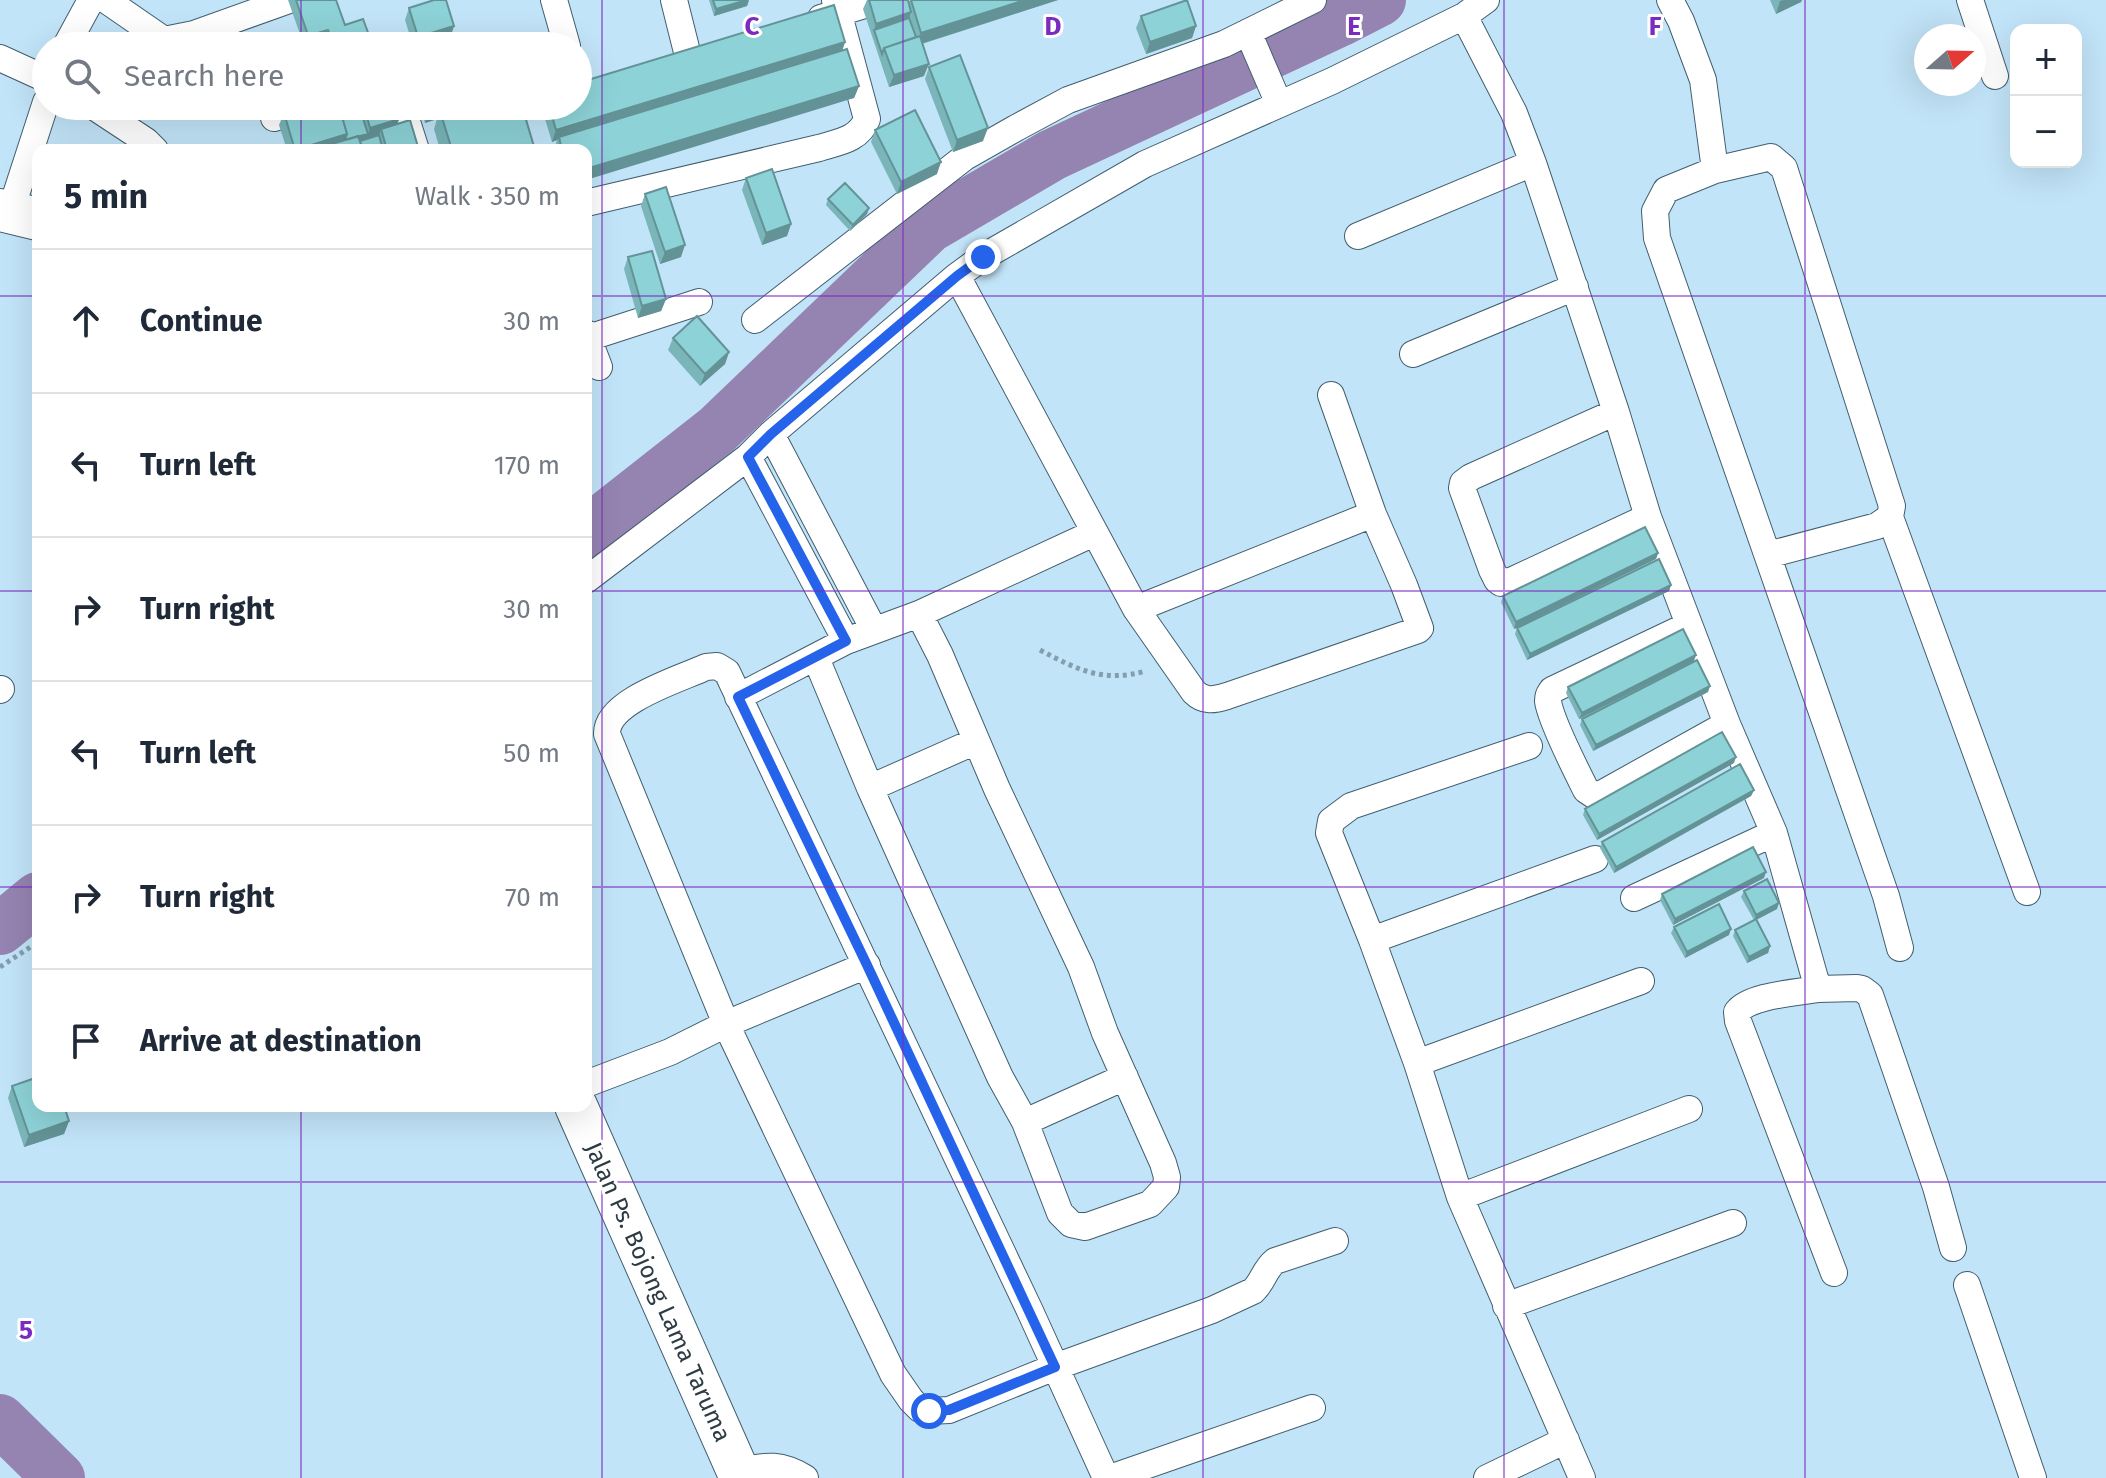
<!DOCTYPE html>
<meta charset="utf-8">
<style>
:root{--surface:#fff;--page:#f2f2f3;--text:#1f2937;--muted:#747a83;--line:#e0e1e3}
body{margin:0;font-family:"Fira Sans",sans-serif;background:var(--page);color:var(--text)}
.controls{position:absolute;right:24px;top:24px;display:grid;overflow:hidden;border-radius:16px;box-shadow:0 8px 32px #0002}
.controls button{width:72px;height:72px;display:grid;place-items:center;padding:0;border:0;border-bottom:2px solid var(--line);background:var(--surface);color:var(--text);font:40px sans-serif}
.compass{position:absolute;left:1914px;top:24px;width:72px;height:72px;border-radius:50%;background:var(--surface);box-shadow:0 8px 32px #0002;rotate:70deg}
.stop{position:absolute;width:24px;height:24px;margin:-18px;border:6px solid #2563eb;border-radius:50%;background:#fff}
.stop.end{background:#2563eb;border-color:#fff;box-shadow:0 2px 8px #0008}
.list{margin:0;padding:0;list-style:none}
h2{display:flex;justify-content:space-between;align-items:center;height:104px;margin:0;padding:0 32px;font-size:34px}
h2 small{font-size:26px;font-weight:400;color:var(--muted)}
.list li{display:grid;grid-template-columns:52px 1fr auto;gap:24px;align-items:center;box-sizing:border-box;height:144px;padding:0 32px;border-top:2px solid var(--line)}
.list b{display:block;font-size:30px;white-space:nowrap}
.list em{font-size:26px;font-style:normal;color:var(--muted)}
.icon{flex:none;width:44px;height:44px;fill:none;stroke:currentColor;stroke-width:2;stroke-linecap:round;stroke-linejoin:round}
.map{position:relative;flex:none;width:2106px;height:1478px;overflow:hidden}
.search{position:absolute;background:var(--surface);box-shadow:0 8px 32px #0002;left:32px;top:32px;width:560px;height:88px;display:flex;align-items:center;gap:20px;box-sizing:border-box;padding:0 28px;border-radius:44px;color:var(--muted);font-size:30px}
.panel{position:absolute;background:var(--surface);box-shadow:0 8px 32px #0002;left:32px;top:144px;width:560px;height:968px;border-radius:16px}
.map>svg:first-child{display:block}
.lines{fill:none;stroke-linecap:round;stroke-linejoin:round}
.river{stroke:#9583b1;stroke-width:52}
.minor-casing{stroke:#415e6f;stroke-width:28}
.primary-casing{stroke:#415e6f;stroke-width:44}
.path{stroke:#849ead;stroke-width:5;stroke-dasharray:4 4;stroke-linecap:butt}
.minor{stroke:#fff;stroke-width:26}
.primary{stroke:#fff;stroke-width:42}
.wall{fill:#79b5b9}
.shaded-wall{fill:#639396}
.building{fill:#8dd2d7;stroke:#639396;stroke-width:2}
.route{stroke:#2563eb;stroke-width:10}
.grid{fill:none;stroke:#7b2cbf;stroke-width:2;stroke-opacity:0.55}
.labels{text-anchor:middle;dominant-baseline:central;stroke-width:6;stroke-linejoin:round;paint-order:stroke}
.street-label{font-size:24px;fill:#2d3b43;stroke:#fff}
.grid-label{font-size:26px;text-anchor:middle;font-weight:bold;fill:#7b2cbf;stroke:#fff;stroke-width:6;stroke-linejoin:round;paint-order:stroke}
</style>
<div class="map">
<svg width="2106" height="1478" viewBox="0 0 2106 1478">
<rect width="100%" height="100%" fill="#c2e4f8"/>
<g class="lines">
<path class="river" d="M586,533L717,430L929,227L1052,155L1339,21L1380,0
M0,929L38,898
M0,1420L59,1478"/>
<defs>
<path id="minor" d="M106,0L164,40L194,34L289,0
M554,0L567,46
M674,0L687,52
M1670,0L1681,21L1703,80L1715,170L1666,190L1655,211L1657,238L1886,896L1900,948
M1970,0L1995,76
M1464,16L1514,113L1533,163L1616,412L1648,517L1727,724L1774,833L1818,989L1857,988L1862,989L1870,995L1936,1187L1953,1248
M821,18L881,0
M1248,32L1279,104
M66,46L91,0
M0,58L46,79
M93,106L146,141L155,150
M402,106L416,150
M274,118L314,106
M1715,170L1771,157L1784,168L1892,506L1890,517L1877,526L1768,555
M586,203L819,148C838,142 859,140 867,119L835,0
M10,213L46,102
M1358,236L1533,163
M957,276L1136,609L1194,692C1204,702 1214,700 1227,696L1418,630L1420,628L1404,585L1373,514L1331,395
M755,320L965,157L1016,128L1068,100L1224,44L1313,0
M586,333L599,367
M588,338L699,302
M1413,354L1575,287
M1616,412L1471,477L1463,483L1462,488L1492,570L1497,580L1501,583L1513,580L1648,517
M771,434L874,630
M748,457L846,641
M1890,517L2027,892
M586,580L748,457L771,434L957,276L983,257L1145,164L1332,81L1464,16L1486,0
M1136,609L1373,514
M1689,625L1552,690C1549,695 1548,694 1548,701C1550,719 1577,772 1586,790L1595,796L1603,793L1727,724
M816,658L870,788L1000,1077L1025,1122L1060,1213L1071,1224L1085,1227L1150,1204L1166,1187L1167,1177L1163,1163L1105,1033L1081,967L997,789L940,655L919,614
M0,690L1,689
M738,697L846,641L919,614L1094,533
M1529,746L1351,806L1331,821L1329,833L1372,940L1417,1063L1460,1197L1582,1478
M870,788L976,741
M1634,898L1774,833
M1372,940L1595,859
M1818,989C1796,993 1750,995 1737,1012L1738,1021L1834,1273
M1417,1063L1641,981
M586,1084L670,1052L726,1024L867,965
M1025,1122L1125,1077
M1460,1197L1689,1109
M1967,1285L2033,1478
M1506,1306L1733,1223
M737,1471C765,1466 779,1462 805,1478
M1106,1478L1030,1311L727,672L717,666L706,667C680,679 606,701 607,734L726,1024L893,1374L911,1400L920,1409L929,1411L949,1410L1055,1367L1212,1310L1253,1291C1263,1282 1264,1270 1275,1261L1335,1241
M1110,1478L1312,1408
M1487,1478L1566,1440"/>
<path id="primary" d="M0,210L38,219
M576,1106L741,1478"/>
</defs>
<use href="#minor" class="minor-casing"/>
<use href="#primary" class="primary-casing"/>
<path class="path" d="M1040,650C1078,670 1103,683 1146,671
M0,967L38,942"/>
<use href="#minor" class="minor"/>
<use href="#primary" class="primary"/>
</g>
<path class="wall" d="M288,0H336L345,25L373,46H325L323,42L302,40Z
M709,0H749L747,6L714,16Z
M867,0L908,1L1058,0L922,44L924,76L889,87L863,9Z
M1770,0H1802L1801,2L1776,14Z
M409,8L454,26L450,38L424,46H413L405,20Z
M1141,16L1196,26L1192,38L1146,54L1136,28Z
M845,42L842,51L859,86L854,98L586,150H554L557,140L552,142L541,106H578Z
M929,67L983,141L953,152L925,79Z
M308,106H395L399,119L397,124L419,150H287L279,125L284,113Z
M420,106H522L535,150H440L434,129L437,119L425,123Z
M875,130L937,174L897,194L871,142Z
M746,178L791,224L787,236L762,245L742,190Z
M645,194L681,257L660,264L641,206Z
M828,199L869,208L867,214L850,231L826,205Z
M628,257L666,299L661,311L638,318L624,269Z
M673,338L729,352L725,364L700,386L668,350Z
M1658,553L1656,559L1514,629L1501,602L1503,596Z
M1671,585L1669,591L1527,660L1515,634L1517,628Z
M1694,661L1579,719L1566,693L1568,687Z
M1708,692L1593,751L1580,725L1582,719Z
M1734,763L1597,840L1583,815L1585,809Z
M1754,790L1751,796L1614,873L1600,848L1602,842Z
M1764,878L1673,925L1660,900L1662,894Z
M1744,891L1777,909L1756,920L1770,946L1768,953L1747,963L1733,936L1735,930L1754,920L1741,897Z
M1674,927L1729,935L1685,958L1671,933Z
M12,1086L69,1121L64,1134L24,1147L8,1098Z"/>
<path class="shaded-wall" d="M749,0L747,6L714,16L716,9Z
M1025,0H1058L917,45L921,33Z
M1784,0H1802L1801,2L1776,14L1780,1Z
M911,12L907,24L874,30L876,24Z
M454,26L450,38L424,46H415L418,37Z
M1196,26L1192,38L1146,54L1150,42Z
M328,30L323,42L314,45L318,33Z
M845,42L841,54L559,137L557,140L552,142L556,130Z
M929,64L924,76L889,87L894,75Z
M859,86L854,98L586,180V169Z
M446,106H480L440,111L437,119L425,123L430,111Z
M399,119L395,131L381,129L379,136L343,146L345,140L368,134L370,128Z
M988,128L983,141L953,152L957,140Z
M347,134L343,146L331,150H296Z
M941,162L937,174L897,194L901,182Z
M869,208L867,214L850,231L853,225Z
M791,224L787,236L762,245L766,233Z
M685,245L681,257L660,264L665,252Z
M666,299L661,311L638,318L642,306Z
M729,352L725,364L700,386L705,374Z
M1658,553L1656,559L1514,629L1516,622Z
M1671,585L1669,591L1527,660L1530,654Z
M1696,655L1694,661L1579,719L1582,713Z
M1710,686L1708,692L1593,751L1596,745Z
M1736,757L1734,763L1597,840L1599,834Z
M1754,790L1751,796L1614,873L1616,867Z
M1766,872L1764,878L1673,925L1675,919Z
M1779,903L1777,909L1754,921L1756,915Z
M1731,929L1729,935L1685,958L1687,952Z
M1770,946L1768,953L1747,963L1749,957Z
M69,1121L64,1134L24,1147L29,1135Z"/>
<path class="building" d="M296,0H336L345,25L363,19L373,46H334L328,30L318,33L323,46H285L309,38Z
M434,0H446L454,26L418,37L409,8Z
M713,0H747L716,9Z
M869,0H908L911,12L876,24Z
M911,0H1025L921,33Z
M1187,0L1196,26L1150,42L1141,16Z
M834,5L845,42L556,130L549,106H578V83Z
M909,18L916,37L884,48L882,54L874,30Z
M920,36L929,64L894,75L884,48Z
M847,49L859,86L586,169V150H562L559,137Z
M960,55L988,128L957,140L929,67Z
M308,106H339L347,134L295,150L284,113Z
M339,106H359L368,134L345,140L347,134Z
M364,106H395L399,119L370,128Z
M428,106H446L430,111Z
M458,106H522L535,150H452L440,111Z
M915,110L941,162L901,182L875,130Z
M410,120L419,150H387L381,129Z
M379,135L383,150H363L360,141Z
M358,136L363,150H312Z
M772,169L791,224L766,233L746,178Z
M845,183L869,208L853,225L828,199Z
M666,187L685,245L665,252L645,194Z
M652,251L666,299L642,306L628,257Z
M697,316L729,352L705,374L673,338Z
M1645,527L1658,553L1516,622L1503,596Z
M1659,559L1671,585L1530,654L1517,628Z
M1683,629L1696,655L1582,713L1568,687Z
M1697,660L1710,686L1596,745L1582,719Z
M1722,732L1736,757L1599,834L1585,809Z
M1740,764L1754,790L1616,867L1602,842Z
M1753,847L1766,872L1675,919L1662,894Z
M1767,879L1779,903L1756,915L1744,891Z
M1719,904L1731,929L1687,952L1674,927Z
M1756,919L1770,946L1749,957L1735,930Z
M38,1077V1106H64L69,1121L29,1135L12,1086Z"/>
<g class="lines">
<path class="route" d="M929,1411L949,1410L1055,1367L867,965L738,697L846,641L748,457L771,434L957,276L983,257"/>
</g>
<path class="grid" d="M301,0V46M602,0V1478M903,0V1478M1203,0V1478M1504,0V1478M1805,0V1478M301,106V150M0,296H38M586,296H2106M0,591H38M586,591H2106M0,887H38M586,887H2106M301,1106V1478M0,1182H2106"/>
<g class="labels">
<g class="street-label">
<text transform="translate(658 1292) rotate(66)">Jalan Ps. Bojong Lama Taruma</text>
</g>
</g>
<g class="grid-label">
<text x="752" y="35">C</text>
<text x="1053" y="35">D</text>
<text x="1354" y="35">E</text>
<text x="1655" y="35">F</text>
<text x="26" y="1339">5</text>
</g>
</svg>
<div class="controls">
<button>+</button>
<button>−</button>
</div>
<svg class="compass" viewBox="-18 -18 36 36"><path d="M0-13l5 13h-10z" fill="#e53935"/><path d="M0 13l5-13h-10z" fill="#747a83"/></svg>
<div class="stop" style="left:929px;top:1411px"></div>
<div class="stop end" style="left:983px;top:257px"></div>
<div class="search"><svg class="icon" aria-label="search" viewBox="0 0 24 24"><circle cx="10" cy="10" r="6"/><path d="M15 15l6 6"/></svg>Search here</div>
<section class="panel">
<h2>5 min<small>Walk · 350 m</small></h2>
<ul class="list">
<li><svg class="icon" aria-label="ahead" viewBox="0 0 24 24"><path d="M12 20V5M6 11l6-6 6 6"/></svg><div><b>Continue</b></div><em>30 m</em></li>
<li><svg class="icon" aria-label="left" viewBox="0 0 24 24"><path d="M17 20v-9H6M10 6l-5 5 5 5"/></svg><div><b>Turn left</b></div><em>170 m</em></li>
<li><svg class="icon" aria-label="right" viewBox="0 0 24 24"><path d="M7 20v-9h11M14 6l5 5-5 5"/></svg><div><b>Turn right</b></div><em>30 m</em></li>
<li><svg class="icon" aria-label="left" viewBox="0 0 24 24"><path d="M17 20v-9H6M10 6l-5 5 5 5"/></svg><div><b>Turn left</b></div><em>50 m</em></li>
<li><svg class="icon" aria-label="right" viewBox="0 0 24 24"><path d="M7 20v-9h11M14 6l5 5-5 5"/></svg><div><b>Turn right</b></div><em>70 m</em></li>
<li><svg class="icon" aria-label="arrive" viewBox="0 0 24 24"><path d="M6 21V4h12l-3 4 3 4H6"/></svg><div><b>Arrive at destination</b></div></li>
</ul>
</section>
</div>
